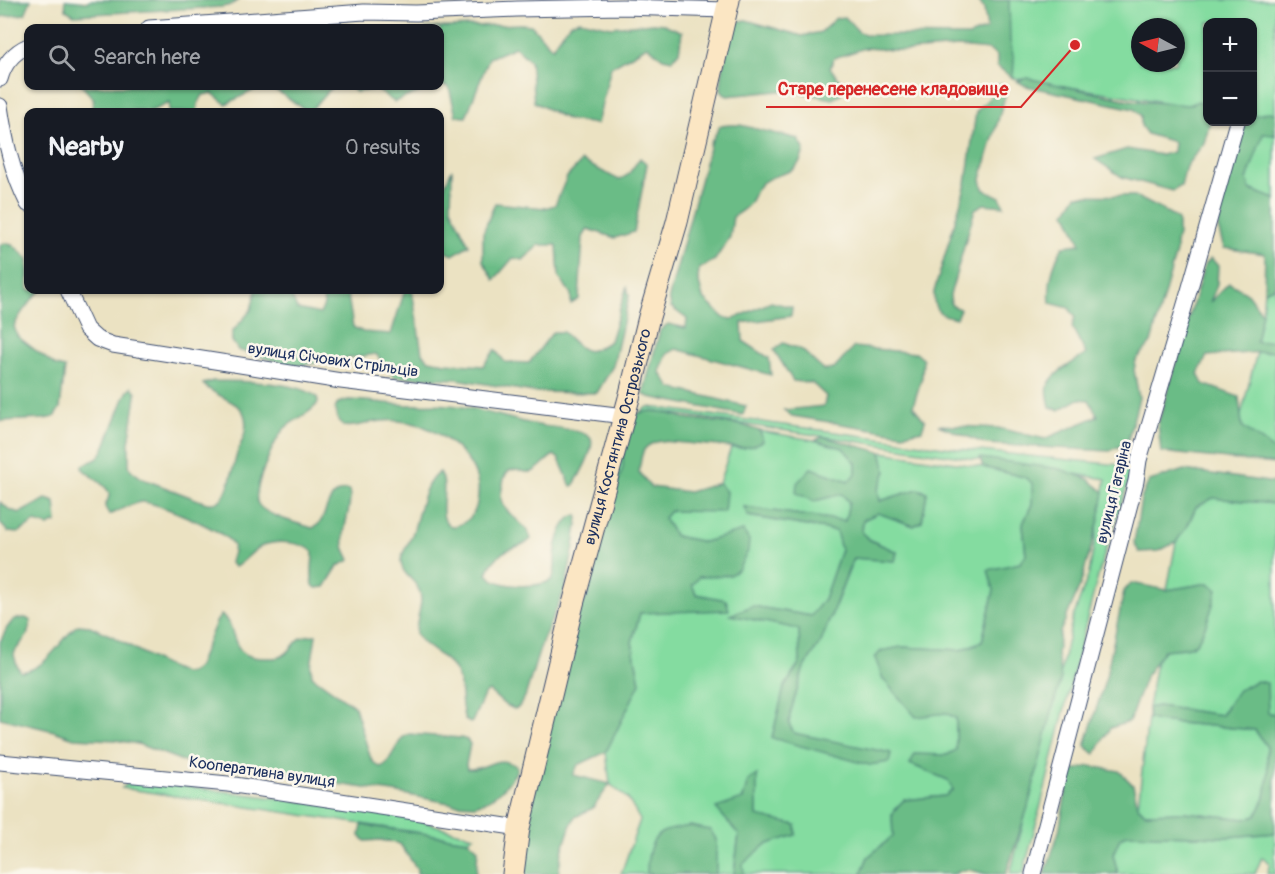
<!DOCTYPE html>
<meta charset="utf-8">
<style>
:root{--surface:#171b24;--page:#242831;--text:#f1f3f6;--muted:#9ea1a6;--line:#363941}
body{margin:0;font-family:Pangolin,sans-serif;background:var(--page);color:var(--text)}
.controls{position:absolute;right:18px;top:18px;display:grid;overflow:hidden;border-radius:12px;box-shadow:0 2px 4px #0004}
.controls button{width:54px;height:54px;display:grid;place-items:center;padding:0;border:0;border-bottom:2px solid var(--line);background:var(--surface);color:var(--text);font:30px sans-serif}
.compass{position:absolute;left:1131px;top:18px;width:54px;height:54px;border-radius:50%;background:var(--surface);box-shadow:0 2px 4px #0004;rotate:277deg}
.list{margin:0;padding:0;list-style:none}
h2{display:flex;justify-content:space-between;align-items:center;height:78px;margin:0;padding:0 24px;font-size:26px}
h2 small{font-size:20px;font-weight:400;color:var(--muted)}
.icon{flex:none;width:33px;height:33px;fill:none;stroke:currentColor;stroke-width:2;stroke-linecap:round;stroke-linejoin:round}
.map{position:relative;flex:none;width:1275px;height:874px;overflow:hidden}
.search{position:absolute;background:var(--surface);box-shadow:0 2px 4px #0004;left:24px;top:24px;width:420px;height:66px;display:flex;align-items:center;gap:15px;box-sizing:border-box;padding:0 21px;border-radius:12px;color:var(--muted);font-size:22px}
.panel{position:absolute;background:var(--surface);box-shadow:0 2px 4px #0004;left:24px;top:108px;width:420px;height:186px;border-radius:12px}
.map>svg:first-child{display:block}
.green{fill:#84dca0;stroke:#50867f;stroke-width:1.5;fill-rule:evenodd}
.forest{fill:#6bbc86;stroke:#437672;stroke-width:1.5}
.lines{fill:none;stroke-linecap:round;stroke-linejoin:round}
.street-casing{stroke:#3a4a6d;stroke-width:17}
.secondary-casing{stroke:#3a4a6d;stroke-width:23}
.street{stroke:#fff;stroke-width:15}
.secondary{stroke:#fbe6c3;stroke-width:21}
.labels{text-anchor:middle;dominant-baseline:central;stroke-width:5;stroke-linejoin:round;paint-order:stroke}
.street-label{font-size:16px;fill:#1b2f5e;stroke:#fbf7ec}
.leader{fill:none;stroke:#d62828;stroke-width:2}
.callout-dot{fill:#d62828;stroke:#fbf7ec;stroke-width:2}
.callout-label{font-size:18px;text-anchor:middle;font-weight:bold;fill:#d62828;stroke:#fbf7ec;stroke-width:5;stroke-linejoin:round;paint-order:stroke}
</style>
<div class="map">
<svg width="1275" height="874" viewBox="0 0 1275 874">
<rect width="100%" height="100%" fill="#fbf7ec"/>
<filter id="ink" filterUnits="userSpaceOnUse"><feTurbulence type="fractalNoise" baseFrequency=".0167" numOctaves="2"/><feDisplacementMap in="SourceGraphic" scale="12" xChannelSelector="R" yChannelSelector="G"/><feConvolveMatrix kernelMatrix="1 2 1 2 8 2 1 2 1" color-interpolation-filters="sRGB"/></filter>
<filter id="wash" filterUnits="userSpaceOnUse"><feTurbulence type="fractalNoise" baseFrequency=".008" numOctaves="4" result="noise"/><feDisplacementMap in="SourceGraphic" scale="24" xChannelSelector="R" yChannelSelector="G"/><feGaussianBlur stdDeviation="1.35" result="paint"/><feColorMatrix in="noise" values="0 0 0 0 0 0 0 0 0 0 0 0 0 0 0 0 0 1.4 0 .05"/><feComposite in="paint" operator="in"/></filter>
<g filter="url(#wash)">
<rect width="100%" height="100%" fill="#ebe2c2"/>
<path class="green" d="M1005,0H1275V121L1253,118L1252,22H1208L1207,109L1013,78ZM1140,27H1176V63H1140Z
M1263,133L1275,135V199L1250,189L1247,180Z
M1275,286V341L1256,342L1262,313L1264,291Z
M1275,351V451L1242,427L1241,415L1257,352Z
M648,407L667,409L959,449L1120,465L1127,467L1131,474C1121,507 1108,540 1099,573C1072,673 1050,774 1023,874H1010L1025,816L1029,785L1050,719L1072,621L1089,573L1106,479L663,412L651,411L530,818L623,443L639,413Z
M760,431L814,440L843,448L856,463V474L849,481L811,468L814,501L842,494L849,502L845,521L744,507L748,516L837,531L841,550L824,599L812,616L752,606L731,615L799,629L800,662L784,688L772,738L891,753L803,736L794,733L789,725L790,714L804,667L821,642L854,558L895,561L897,552L870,540L862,533L863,520L878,513L914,526L922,521L927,492L918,489L880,501L878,491L886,471L881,452L983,467L1024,477L1033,483L1032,504L1023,524L1026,555L1020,563L994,590L982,641L961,650L901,647L946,713L956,718V751L947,755L910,764L948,780L953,790L945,796L904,800L897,807L892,815L893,836L868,857L861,874H744L742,864L765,845L796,825L757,817L756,776L748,781L743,799L734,874H621L640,820L628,799L610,784L606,752L640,683L632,642L640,613L725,600L696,594L692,585L699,577L730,575L743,531L704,542L675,536L664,518L670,511L726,492L719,483L731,448H743L763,441Z
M1213,498L1275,504V714L1268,713L1238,690L1221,715L1158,706L1148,708L1156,662L1164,650L1192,646L1209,583L1167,590L1176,542L1188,525L1196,507Z
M1148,718L1157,721L1255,730L1267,747L1268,777L1265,798L1256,816L1245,819L1184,812L1145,813L1138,806Z
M137,780L399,814C424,821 449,831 474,836L468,840L122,788L130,782Z
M1275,833V874H1267L1270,863L1262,857L1255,874H1118L1113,854L1120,838L1128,834L1228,837Z"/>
<path class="forest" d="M0,0H31L25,14L0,17Z
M65,0L86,2L90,0H238L231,5L222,7L74,15L66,10Z
M972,0H1009L1010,41L1014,60L1013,78L997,66V56L989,50L958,47L908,51L865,48L834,58L830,68L844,85L841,95L832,99L789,90L727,96L721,90C721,71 728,40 735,22L746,20L802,36L821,32L836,18L845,17L859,32L868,35L969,36L987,29L984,9L979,1Z
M580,20L611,27L653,23L664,24L682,32L679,52L672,60L663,58L647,46L611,67L597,124L568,120L534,102L530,61L515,47L489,58L466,117L456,116L449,87L440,84V28H425L521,24L531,25L552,48L570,23Z
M1027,78L1128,100L1188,105L1198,101L1207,106L1208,122H1210L1204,143L1186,166L1181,186L1173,191L1122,177L1095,159L1127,149L1162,155L1173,152L1174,142L1147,134L1141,126V116L1134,109L1026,86L1017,81Z
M1003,84L1006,93L981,179L983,189L1000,197L1004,206L984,204L975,209L950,295L951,305L960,309L956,318C938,315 933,310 934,292L966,184L976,112L990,97L994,86Z
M82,86H333L309,112L277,91L267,89L258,88L226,104L212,93L203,95L198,104L197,112H169V103L151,111L131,110L129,112H91L94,99Z
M350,86H435L394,102L376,89L356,92Z
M1268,112L1275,113V135L1263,134L1247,180L1250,190L1275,199V286L1264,291L1265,254L1224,248L1218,228L1224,178L1237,122H1252L1253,116Z
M730,125H740L798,139L804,149C798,181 775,169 760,185C754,191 753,200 748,205C744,210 738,213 733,217L730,237L715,260L699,269L698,279L703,298L724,318L734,319L771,302L792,307L791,316L742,323L743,341L769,358L771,375L676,349L667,354L660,372L671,388L746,406L743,415L649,397L643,394L660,330L668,324L686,328L687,319L671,307L669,297L710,144L720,126Z
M640,158L647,164L634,232L615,238L588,229L583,237L579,299L571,304V294L559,277L557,245H539L523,260L513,258L494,280L483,261V233L495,203L545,208L555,205L567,177L582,161L619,180L628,175Z
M452,169L451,208L469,245L453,255L440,249V196Z
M1077,195L1135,196L1170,214L1178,220V235L1176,241V252L1151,343L1136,360L1134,370L1139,398L1128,440L1121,446L1108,451L986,444L938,425L998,428L1045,439L1098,416L1089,400L1079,399L1059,410L1050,407C1049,401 1046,392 1048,387C1050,374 1076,361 1086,354L1072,327L1075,317L1069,308L1050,303C1048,283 1053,263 1063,246L1081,244L1066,212Z
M3,243L13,245L28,259V290H41C30,301 21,311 14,326L17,336L56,366L65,368L60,408L54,417L44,419L0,421V245Z
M1211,258L1218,266L1217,285L1210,302L1229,283L1246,292L1262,313L1256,342L1275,341V351L1207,356L1198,374L1203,384L1239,397L1242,426L1275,451V464L1161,452L1158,424L1204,266Z
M627,286L629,296L613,366L597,393L533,392L457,379L394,377L376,354L296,366L286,364L238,350L232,341V332L251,310L256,290H289L297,309L320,314L324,305L322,290H347L353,327L363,332L391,334L405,290H412L422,353L429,360L446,363L483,366L495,350L505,362L529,363L553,332H563C584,351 584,358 610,341Z
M783,343L802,350L823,370L834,369L854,347L916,353L923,359L922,377L913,406L925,421L922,430L903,434L792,416L784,410L824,406L826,396L812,383L793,381L774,350Z
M213,381C241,382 295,380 317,397L318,403C309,415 296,418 285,428C275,437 251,492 258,504C264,515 300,524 312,528C330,523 322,489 349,490C353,509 341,526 344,546C345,551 348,555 350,560L338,566L325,587L316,588L313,585C310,574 313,564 313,552C303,541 274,540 262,546C251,551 245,562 235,567L230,563C231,557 235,550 233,545C228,532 155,501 141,502C131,503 121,510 111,514H109L105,507C106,503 110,497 109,493C107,485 88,475 82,468L83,465L97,459L103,451L125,396L128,391L132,387L136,392V396L129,443V465L131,470L143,479L201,501C206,503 213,505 219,501C229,495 233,466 237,454C239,447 243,440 245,432C246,426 246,419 244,414C239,401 212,395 203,384Z
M348,400C368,400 387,404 407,405C421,405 435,403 449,405C481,408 511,421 543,426C553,427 587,430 591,439C595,449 579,477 573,486H571L570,484L559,459L554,455C546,459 540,469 532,472C524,474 516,467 509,471C504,474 504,479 503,484C502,488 501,493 501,498C503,515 527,522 531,539C525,545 518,546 510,549C499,553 490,564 487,574C499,589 536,588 552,580C556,572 555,565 555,556C556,543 561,526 571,517L577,515L578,518L574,546L565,589L542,642L525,697L518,708L514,709L504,704L489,691L484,695L472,722L470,723L465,720C459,704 464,684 454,669C444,654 424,649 416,634C415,618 426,602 418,588C413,578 401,574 401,561C402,551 409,544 412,535C419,517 422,482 440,472C451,490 433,518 452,527C465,524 475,516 477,503C478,497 479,491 478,485C474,457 444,434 420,425C406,421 388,419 374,422C363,424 354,428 343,426L338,420L335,409L338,403Z
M650,411L663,412L685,418L742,425L760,431L763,441L753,446L743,448L661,441C640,445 642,454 639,472L651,487L689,492L719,483L726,492L724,512L670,511L664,518L675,536L704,542L743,531L749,540L748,551L738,570L730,575L699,577L692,585L696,594L726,600L729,610L640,613L632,642L640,683L606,752L578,765L573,775L610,784L593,808L575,817L570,827L562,852L558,874H522L534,788L563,628L588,597L597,521L613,498L623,467V443L632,420L639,413Z
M824,437L881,452L886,471L878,490L880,501L918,489L927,493L922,521L914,526L878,513L863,520L862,533L870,540L897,552L895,561L853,558L821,642L804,667L790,714L789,724L794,733L891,753L889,762L869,765L772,738L784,688L800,662L799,629L730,615L752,606L811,616L824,599L841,550L836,531L748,516L744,507L845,521L849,502L842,494L814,501L796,493L797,483L811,468L848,481L856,474V463L843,448L814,440Z
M980,458L1060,469L1088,479L1104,492L1099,520L1080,586L1060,632L1057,654L1061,678L1050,719L1028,807L1006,874C1000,874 992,874 986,874C972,871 968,866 954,874H861L868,857L893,836L892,815L897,807L904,800L945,796L953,790L948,780L910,764L915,754L947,755L956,750V718L946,713L916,717L883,679L875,658L881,651L901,647L961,650L982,642L994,590L988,570L1020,563L1026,555L1023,524L1032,504V483L1024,477L983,467Z
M1184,470L1275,483V504L1213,498L1196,507L1188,525L1176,542L1159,551L1139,552L1134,542L1136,531L1141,499L1149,481Z
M46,499L55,502L57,522L48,526L35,522L18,533L8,532L0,523V502L10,510L20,513Z
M1131,583L1167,590L1209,583L1217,590C1214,602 1203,641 1192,646C1186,649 1170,649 1164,650L1146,675L1129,722L1110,728L1095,754L1085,746L1106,677L1124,591Z
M221,615C235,624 231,645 245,654C251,657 257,658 263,658C269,658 276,659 282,656C295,650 294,634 316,635L311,667L312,676L355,707L370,756L373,762L380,767L383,766L387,763L402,738L409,734L461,738L467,740L470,744L466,765L467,769C487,771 495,753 516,766L517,768L515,774L504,788L489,800L475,805L454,804L393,792L317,781L275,771L207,768L180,760L138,744L115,740L74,738L54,731L0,718V642L7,628L14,619L26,618L31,621L27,636L15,651L14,655L17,666L21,672C45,670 59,643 75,627L78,625L90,626L114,637L160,663L183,673H189L194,670L198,666L216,622Z
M1257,681L1267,683L1268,713L1275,714V833L1228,837L1128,834L1120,838L1113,854L1118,874H1045L1059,831L1070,771L1090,766L1119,771L1133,785L1138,806L1145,813L1184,812L1245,819L1256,816L1265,798L1268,777L1267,747L1255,730L1157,721L1148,718V708L1158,706L1221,715L1238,690Z
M757,775V816L796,825V835L765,845L743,864L744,874H734L739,835L716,808L743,799L748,781Z
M362,825L468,840L478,849L476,874H417V869L400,844L380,840L365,841L360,836Z
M690,826L710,830L716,839V874H647C647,861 648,841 661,833C669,829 681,828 690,826Z"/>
</g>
<g filter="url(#ink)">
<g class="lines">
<defs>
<path id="street" d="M149,28L364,12L416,13L517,9L622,7L726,10
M0,79C4,64 14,52 28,46
M0,106C5,140 12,173 28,204
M68,290L86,329L97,339L113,345L341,381L624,416
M0,762L228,784L519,828
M1033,874L1136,481L1139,460L1189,291L1237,122"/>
<g id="secondary">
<path id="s1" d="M513,874L519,828L573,604L629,398L649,317L677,222L729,0"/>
</g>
</defs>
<use href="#street" class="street-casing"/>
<use href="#secondary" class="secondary-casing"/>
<use href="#street" class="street"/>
<use href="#secondary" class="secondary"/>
</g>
</g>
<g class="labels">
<g class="street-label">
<text transform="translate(333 360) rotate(8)">вулиця Січових Стрільців</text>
<text stroke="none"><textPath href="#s1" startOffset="450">вулиця Костянтина Острозького</textPath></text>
<text transform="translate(1114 492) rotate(-76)">вулиця Гагаріна</text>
<text transform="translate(262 772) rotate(8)">Кооперативна вулиця</text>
</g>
</g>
<path class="leader" d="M1075 45L1021 107H766"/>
<circle class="callout-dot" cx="1075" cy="45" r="6"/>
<g class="callout-label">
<text x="893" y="95">Старе перенесене кладовище</text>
</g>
</svg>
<div class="controls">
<button>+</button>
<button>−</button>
</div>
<svg class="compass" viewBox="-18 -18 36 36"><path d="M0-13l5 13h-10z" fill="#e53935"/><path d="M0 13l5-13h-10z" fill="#9ea1a6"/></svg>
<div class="search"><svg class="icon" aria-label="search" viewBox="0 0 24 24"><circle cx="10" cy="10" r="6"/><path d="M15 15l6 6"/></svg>Search here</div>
<section class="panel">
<h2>Nearby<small>0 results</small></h2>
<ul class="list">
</ul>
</section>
</div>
